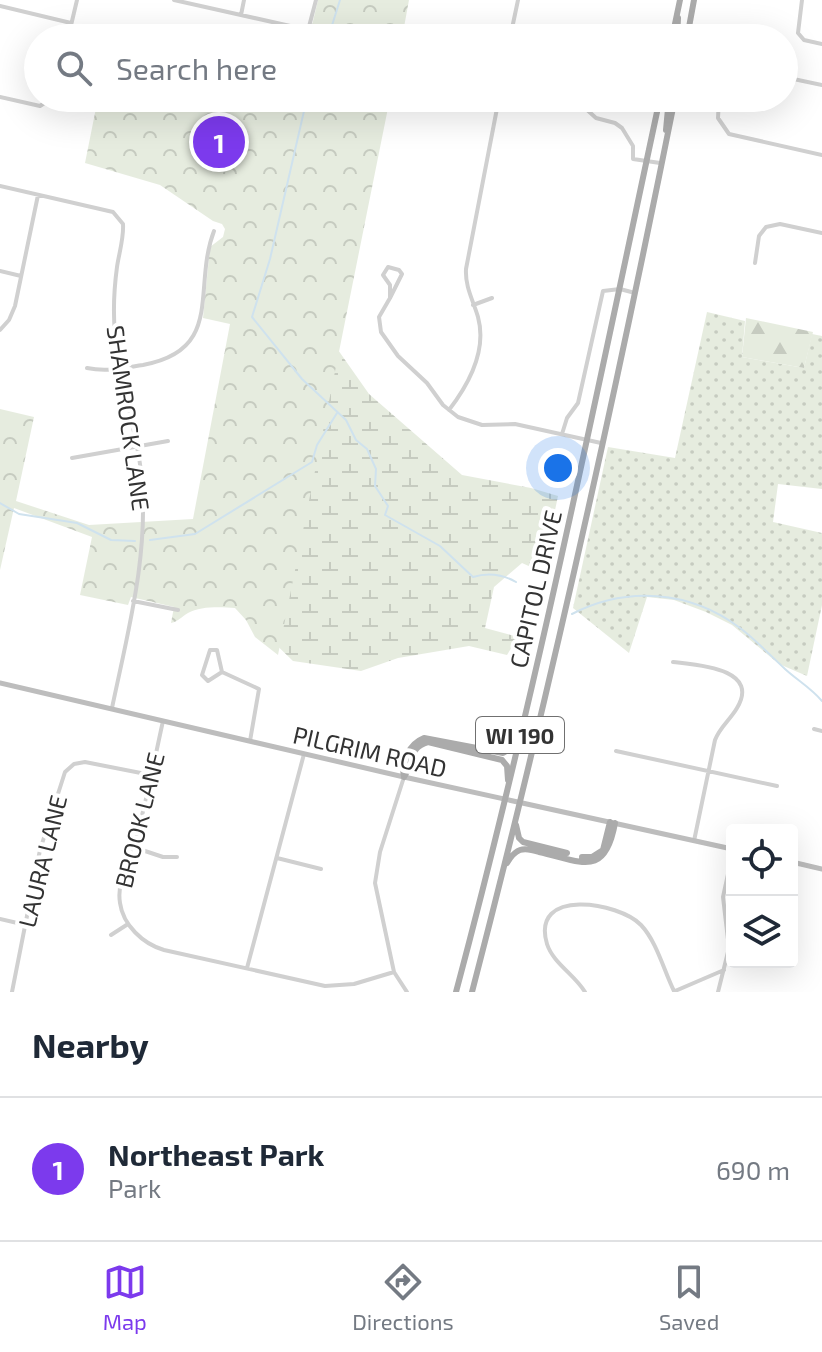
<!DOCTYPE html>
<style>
:root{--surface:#fff;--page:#f6f6f7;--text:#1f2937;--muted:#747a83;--line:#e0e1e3;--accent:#7c3aed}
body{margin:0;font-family:"Exo 2",sans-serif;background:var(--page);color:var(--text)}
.controls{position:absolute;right:24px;bottom:24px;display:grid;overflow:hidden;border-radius:8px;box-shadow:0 8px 32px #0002}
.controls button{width:72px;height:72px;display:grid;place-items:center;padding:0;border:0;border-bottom:2px solid var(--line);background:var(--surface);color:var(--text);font:40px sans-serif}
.you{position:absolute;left:558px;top:468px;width:28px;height:28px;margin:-20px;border:6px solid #fff;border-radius:50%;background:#1a73e8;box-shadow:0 0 0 12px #1a73e833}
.badge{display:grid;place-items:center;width:52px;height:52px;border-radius:50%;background:var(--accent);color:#fff;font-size:26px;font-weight:700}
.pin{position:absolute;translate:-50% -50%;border:4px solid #fff;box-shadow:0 2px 8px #0006}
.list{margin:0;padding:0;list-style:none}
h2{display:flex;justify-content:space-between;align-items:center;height:104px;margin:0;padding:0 32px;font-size:34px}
h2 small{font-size:26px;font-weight:400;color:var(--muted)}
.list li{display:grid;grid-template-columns:52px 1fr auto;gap:24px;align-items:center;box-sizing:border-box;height:144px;padding:0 32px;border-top:2px solid var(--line)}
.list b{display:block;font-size:30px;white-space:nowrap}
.list p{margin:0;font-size:26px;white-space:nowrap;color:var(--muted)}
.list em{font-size:26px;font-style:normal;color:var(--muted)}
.icon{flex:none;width:44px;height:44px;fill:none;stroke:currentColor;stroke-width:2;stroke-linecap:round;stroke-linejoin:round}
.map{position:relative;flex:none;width:822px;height:992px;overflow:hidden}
.search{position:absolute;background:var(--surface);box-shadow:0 8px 32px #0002;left:24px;right:24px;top:24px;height:88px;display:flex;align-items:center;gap:20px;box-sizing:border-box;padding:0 28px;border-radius:44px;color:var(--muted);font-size:30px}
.sheet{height:248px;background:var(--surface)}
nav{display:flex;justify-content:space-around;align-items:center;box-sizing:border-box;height:112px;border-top:2px solid var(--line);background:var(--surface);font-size:22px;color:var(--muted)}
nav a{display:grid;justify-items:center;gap:4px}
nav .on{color:var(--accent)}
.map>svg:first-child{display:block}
.grass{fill:url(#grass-dots)}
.forest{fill:url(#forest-firs)}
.wetland{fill:url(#wetland-marsh)}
.park{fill:url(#park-crowns)}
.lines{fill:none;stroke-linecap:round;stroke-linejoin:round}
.stream{stroke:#cfe2ee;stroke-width:2}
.street{stroke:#d0d0d0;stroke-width:4}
.secondary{stroke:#bdbdbd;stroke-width:5}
.primary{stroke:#ababab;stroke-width:6}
.labels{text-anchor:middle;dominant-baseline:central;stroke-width:8;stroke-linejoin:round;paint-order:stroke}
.shield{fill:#fff;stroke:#707070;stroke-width:2}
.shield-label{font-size:22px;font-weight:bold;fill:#333}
.street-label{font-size:24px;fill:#333;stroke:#fff}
</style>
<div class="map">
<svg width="822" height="992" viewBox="0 0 822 992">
<defs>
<pattern id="grass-dots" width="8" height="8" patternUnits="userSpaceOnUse" patternTransform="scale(2)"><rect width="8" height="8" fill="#e6ecdf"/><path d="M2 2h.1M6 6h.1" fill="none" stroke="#c6cbc0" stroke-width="1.8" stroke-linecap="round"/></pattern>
<pattern id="forest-firs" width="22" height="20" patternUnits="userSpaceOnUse" patternTransform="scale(2)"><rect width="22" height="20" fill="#e6ecdf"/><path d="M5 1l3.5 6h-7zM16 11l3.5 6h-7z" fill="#c6cbc0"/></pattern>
<pattern id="wetland-marsh" width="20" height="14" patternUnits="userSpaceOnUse" patternTransform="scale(2)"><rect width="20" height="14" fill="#e6ecdf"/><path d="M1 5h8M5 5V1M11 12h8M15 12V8" fill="none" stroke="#c6cbc0"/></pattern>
<pattern id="park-crowns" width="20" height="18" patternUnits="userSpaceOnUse" patternTransform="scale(2)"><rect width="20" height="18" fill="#e6ecdf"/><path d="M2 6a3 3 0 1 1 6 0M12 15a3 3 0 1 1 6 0" fill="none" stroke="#c6cbc0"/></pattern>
</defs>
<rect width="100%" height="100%" fill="#fff"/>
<path class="grass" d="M707,312L745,321L742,357L804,368L812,334L822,336V489L778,484L773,522L822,533V605L807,676L779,664L732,625L706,612L674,600L647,597L629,653L573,608L608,447L675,458Z"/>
<path class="forest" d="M746,318L813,332L804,368L742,357Z"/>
<path class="wetland" d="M317,320L369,394L462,475L531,488L558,496L542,572L522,563L494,587L485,628L518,637L507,655L469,646L398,658L361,671L293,661L231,601L210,518Z"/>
<path class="park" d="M318,0H409L402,38H309Z
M98,98H390L278,655L255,637L246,620L235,608C221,607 200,606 188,613C181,617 179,621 171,623L174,607L131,597L128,605L80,595L92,537L14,508L0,570V409L34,417L16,501L89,525L193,519L230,324L203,318L210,247L223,237L225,229L222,224L213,221L160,185L85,163Z"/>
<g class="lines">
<path class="stream" d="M328,38L340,0
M307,98L270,259L252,317L302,379L346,420L356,440L367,449L376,469L375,486L388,506L385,515L440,546L473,577C489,572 502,574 516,582
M0,503L19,514L77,523L111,540L135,541
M150,540L195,534L312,462L317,445L337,413
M529,590L539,598
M572,614C626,586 690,590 740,628C756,640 770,655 785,669C797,680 811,688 822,701"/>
<path class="street" d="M174,0L308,30
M802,0L798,33L804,40L822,44
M0,6L71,23
M241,15L244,0
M68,38L77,0
M306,38L316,0
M510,38L518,0
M784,77L822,85
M0,97L40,106L52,98
M719,98L718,118L729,134L822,155
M585,108L596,118L615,123L622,128L633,146V159L660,163
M0,186L113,212L123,224C124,238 119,253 117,267C114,289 113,312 115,334C118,381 136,425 141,472C150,551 128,631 112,708
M755,263L759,236L766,227L780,224L822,233
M388,267L399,270L402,274L390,298V285L383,275Z
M0,271L21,276
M390,298L379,317L381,332L398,356L427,383L443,405L458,417L482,425L515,424L601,443
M473,305L492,298
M0,330L9,320L15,306L38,195
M87,368C107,372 123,368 143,365C225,350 192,288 214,231
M449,410C469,384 487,350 478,317C473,300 465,287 466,269L499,98
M562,434L567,418L578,403L603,291L620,289L635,293
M72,458L168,441
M133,601L178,610
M210,650H217L222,672L208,681L202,675Z
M673,662C696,665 761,668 737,708C730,720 720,727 715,740L694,841
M222,672L259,689L250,741
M163,721C155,757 148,794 138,831C132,853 116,879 120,903C123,925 143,944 164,950L325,986L354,984L394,972
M814,729L822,731
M616,751L777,786
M404,777L380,852L375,883L394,972L407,992
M133,847L163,857H177
M277,858L321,869
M0,919L26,925
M111,935L128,924
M247,968L304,754
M675,991L724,970
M12,992L40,850L65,772L74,764L85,762L151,775
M585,992C575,975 553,963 547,944C530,887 619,902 641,925C657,942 664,971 674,991
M718,992L729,948L723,897L732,856"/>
<path class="secondary" d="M0,683L404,777L732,849
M792,862L822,869"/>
<path class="primary" d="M672,38L680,0
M677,38L678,18
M687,38L694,0
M666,130L669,98
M404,777C401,762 409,744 424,738L503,753L511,748L518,739
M404,777C413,763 409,747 428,742L502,760L507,766L508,780
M516,825L519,838L523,842L567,853
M582,857H592L603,850L610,822
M507,863C510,858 514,852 520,850C526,848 533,850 539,852C581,861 605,879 615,823
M456,992C535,697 596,397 660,98
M472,992C549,697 615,397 675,98"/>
</g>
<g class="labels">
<rect class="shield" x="476" y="717" width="88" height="36" rx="6"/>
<g class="shield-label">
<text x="520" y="735">WI 190</text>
</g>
<g class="street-label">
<text transform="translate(129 418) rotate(82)">SHAMROCK LANE</text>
<text transform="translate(535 589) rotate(-77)">CAPITOL DRIVE</text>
<text transform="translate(370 751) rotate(13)">PILGRIM ROAD</text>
<text transform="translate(139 820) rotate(-76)">BROOK LANE</text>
<text transform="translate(42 861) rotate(-76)">LAURA LANE</text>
</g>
</g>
</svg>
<div class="controls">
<button><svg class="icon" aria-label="locate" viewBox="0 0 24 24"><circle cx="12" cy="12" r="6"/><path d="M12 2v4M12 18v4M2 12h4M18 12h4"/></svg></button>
<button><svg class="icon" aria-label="layers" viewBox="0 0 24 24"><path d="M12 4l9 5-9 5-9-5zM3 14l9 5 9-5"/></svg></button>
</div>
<div class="you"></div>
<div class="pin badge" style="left:219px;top:142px">1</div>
<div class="search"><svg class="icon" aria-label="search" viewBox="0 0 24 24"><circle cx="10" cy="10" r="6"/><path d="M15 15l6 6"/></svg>Search here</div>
</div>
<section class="sheet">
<h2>Nearby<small></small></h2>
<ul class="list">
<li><span class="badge">1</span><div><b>Northeast Park</b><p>Park</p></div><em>690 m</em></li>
</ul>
</section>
<nav>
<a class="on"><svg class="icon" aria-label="map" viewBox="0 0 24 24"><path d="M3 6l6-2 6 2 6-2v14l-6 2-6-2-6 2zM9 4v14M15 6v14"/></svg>Map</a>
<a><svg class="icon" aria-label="directions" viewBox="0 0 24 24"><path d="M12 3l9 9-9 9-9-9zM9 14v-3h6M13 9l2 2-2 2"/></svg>Directions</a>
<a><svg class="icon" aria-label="saved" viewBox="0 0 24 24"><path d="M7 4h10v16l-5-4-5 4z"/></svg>Saved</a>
</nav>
